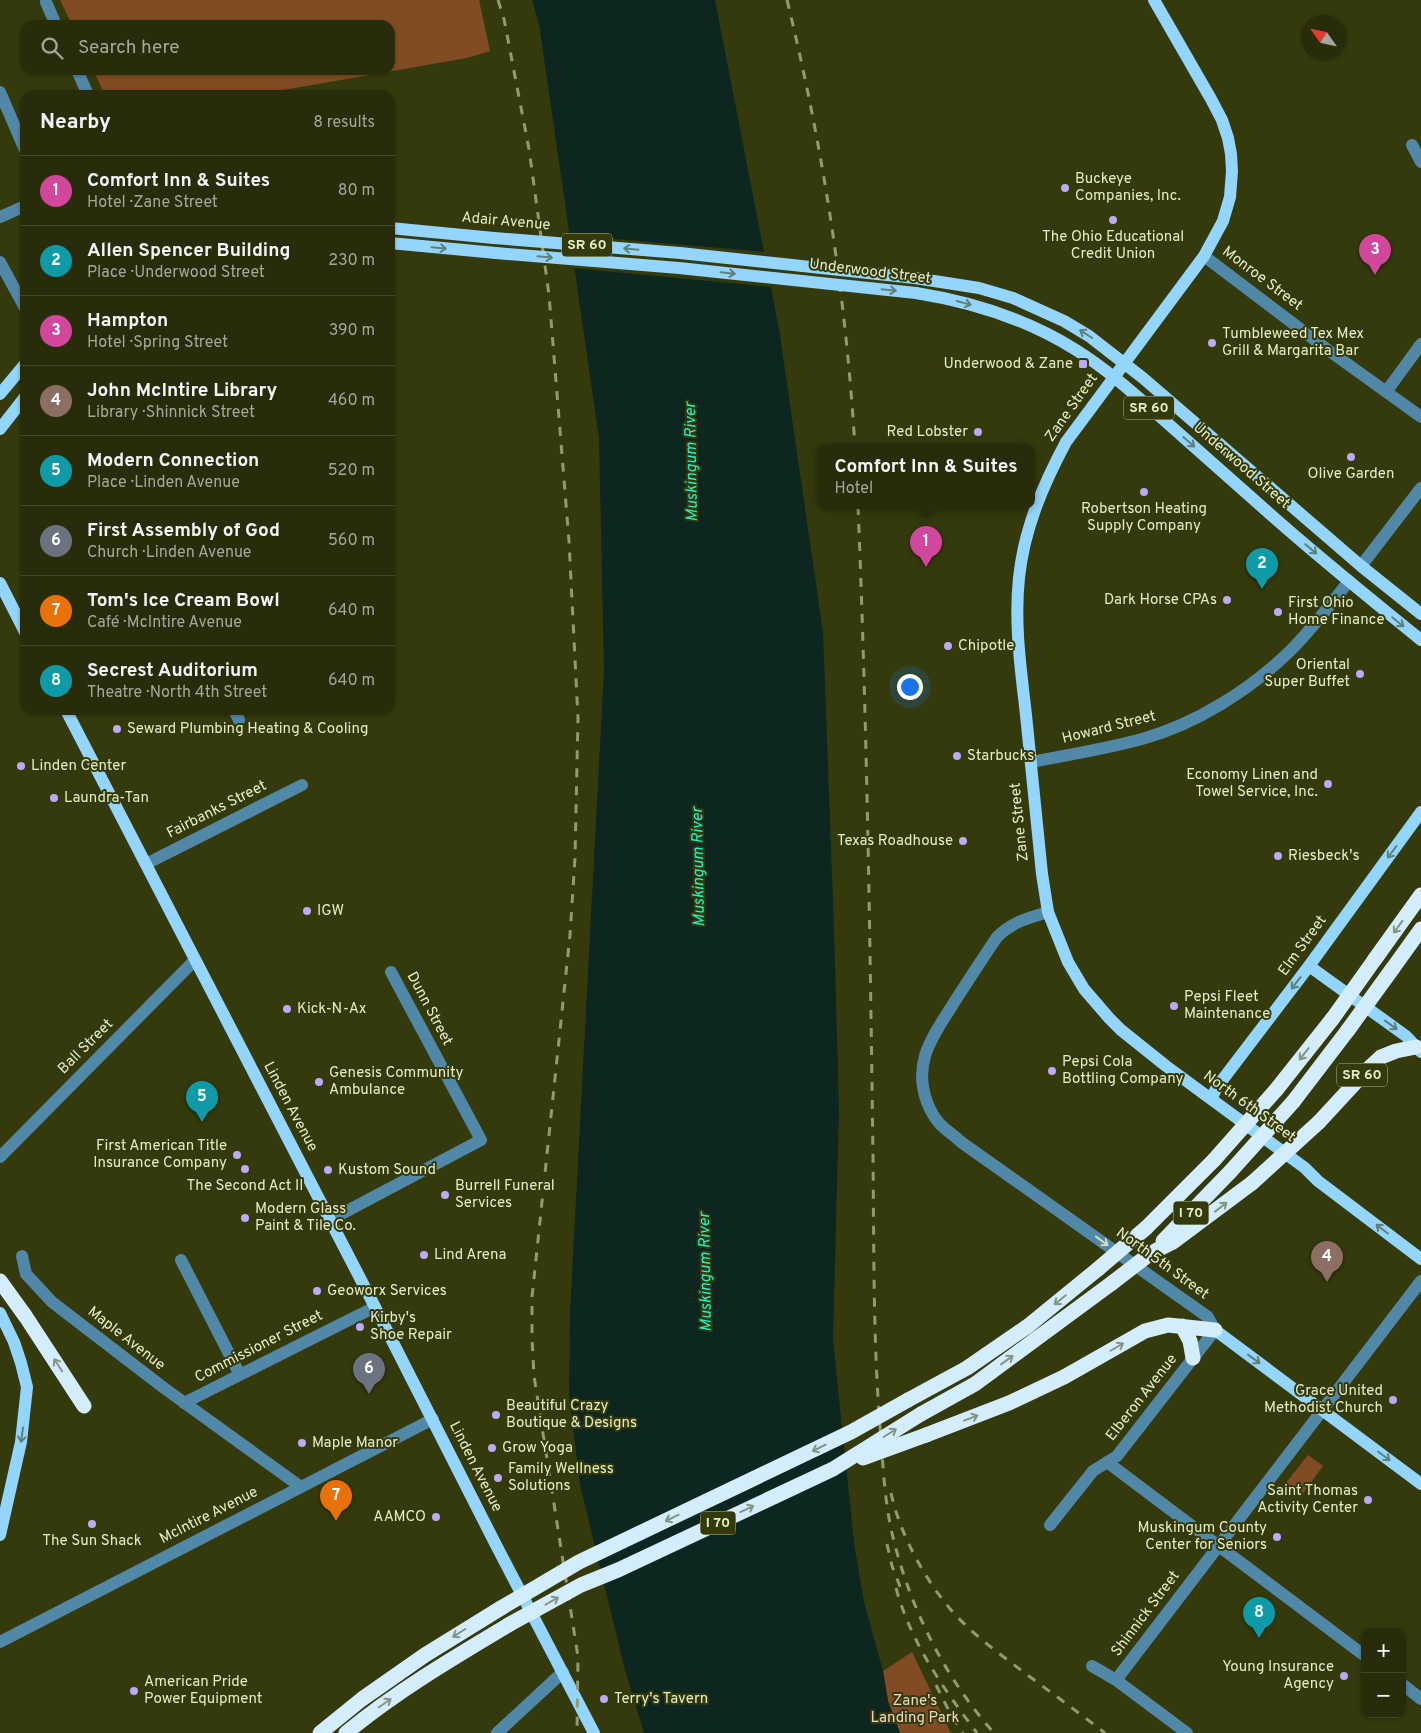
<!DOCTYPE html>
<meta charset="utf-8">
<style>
:root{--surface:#282c0a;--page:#343818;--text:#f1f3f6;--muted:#a5a79c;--line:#44482b;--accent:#95b2f1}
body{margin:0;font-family:Overpass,sans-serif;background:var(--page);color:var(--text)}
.controls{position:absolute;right:15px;bottom:15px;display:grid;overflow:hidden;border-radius:10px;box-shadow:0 1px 4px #0004}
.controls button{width:45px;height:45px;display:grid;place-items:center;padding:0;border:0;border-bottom:1px solid var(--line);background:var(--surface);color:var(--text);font:25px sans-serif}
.compass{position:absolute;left:1301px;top:15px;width:45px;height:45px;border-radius:50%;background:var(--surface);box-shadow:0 1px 4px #0004;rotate:304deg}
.you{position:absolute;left:909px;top:686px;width:18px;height:18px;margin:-12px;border:4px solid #fff;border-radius:50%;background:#1a73e8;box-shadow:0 0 0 8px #1a73e833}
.badge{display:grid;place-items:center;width:32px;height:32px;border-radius:50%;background:var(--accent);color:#fff;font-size:16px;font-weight:700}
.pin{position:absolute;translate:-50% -41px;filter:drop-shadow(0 1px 2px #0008)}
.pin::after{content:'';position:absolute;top:26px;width:18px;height:15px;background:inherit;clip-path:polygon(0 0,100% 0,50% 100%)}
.popup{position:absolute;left:817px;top:444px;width:218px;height:65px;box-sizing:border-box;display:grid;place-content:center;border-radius:10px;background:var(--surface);filter:drop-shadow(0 1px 4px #0005);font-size:16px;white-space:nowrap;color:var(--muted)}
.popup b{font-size:19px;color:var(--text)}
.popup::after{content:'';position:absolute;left:50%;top:100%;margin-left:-10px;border:10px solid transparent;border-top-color:var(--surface)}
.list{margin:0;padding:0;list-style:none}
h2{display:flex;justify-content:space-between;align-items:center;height:65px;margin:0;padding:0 20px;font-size:21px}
h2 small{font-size:16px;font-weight:400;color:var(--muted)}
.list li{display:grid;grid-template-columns:32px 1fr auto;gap:15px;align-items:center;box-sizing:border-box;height:70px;padding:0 20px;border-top:1px solid var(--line)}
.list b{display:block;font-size:19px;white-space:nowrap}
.list p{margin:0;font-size:16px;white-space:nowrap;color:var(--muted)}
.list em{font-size:16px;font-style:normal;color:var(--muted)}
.icon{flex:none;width:28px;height:28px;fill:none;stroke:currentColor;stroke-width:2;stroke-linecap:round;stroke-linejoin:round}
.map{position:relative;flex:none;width:1421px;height:1733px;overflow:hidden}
.search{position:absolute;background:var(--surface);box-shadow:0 1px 4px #0004;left:20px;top:20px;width:375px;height:55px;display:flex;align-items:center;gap:12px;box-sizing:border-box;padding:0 18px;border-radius:15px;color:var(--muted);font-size:19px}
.panel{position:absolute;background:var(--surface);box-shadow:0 1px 4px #0004;left:20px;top:90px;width:375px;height:625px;border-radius:15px}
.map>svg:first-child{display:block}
.green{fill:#814b23}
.water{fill:#0d2620}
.pier{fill:#353a0d}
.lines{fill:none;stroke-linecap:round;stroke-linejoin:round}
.minor{stroke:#5188a8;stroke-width:12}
.major{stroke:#93d5fc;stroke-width:12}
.highway{stroke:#d4edfd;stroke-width:15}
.rail{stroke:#949a6f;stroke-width:3;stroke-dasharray:9 9;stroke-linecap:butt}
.major-bridge{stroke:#93d5fc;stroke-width:12}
.highway-bridge{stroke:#d4edfd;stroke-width:15}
.oneway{stroke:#5f8079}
.oneway2{stroke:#849485}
.oneway3{stroke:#cfdcbf}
.poi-dot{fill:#bcaaf5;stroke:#353a0d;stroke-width:2}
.labels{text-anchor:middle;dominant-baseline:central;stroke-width:4;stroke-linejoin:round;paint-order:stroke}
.shield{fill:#353a0d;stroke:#b0b68c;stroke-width:1}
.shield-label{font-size:14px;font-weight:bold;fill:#e5ebc3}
.poi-label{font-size:15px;fill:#e5ebc3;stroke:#353a0d;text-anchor:start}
.street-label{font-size:15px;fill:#e5ebc3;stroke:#353a0d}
.park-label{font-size:15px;fill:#f1d5c3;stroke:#353a0d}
.water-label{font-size:16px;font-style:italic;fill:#20f3cc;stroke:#353a0d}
</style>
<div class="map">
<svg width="1421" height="1733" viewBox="0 0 1421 1733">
<rect width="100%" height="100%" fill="#353a0d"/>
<path class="green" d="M60,0H479L490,51L467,58L255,95H105L93,70H390V25H72Z
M1308,1455L1323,1466L1301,1496L1285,1484Z
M912,1652L951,1733H900L888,1701L883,1671Z"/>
<path class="water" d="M532,0H715L779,329L823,632L834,930L839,1108L833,1340L854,1543L864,1602L883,1671L888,1701L900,1733H644L625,1670L580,1485L569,1394L570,1313L604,670L599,438L539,24Z"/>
<path class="pier" d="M568,235L767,252L773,287L572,268Z"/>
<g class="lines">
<path class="minor" d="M46,2L56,25
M77,70L88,95
M0,92L25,150
M1412,145L1421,162
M0,217L25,206
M1204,256L1328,350L1421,417
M0,262L25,308
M1386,392L1421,344
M1361,566L1421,488
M234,710L239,720
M1031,762C1068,755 1105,749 1142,739C1196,724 1250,690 1290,651C1312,629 1330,605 1349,581
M146,864L302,785
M1048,912C1028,918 1012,922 997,937C981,961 965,985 950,1009C931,1039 913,1064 927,1102C930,1110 934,1118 941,1125C947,1131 955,1136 961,1142L1208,1317L1215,1330L1117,1456L1093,1471L1050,1525
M0,1157L195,960
M330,1220L481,1140L391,972
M22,1256L26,1274L52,1302L164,1388L301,1487
M181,1260L240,1375
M184,1403L375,1307
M1107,1462L1365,1656
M0,1642L433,1419
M1092,1666L1116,1680L1187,1733
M1116,1680L1421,1281
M1402,1684L1421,1699
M497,1733L563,1672"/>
<path class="major" d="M1154,0L1211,99L1222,120L1228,138L1231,154L1232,171L1230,197L1223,221L1204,256L1066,442C1043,485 1024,529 1019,578C1014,624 1021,670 1026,715C1031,768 1037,821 1042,874L1048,912L1068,962L1084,989L1109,1018L1121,1030L1166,1066L1305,1168L1318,1181L1421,1259
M390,228L494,238
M390,243L496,253
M915,278L979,288L1013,298L1064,321L1089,336L1143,378L1361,566L1421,614
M916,293C973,302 1027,319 1076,350C1105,368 1131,391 1156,413C1191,444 1226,475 1261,506C1313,553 1367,596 1421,640
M0,394L25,364
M0,429L25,397
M0,583L25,632
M66,710L375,1307L496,1545L594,1733
M1309,966L1406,1036L1421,1052
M1211,1099L1217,1087L1309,966L1421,812
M0,1313L14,1342L21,1363L27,1387L21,1442L0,1535
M1215,1330L1421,1484"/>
<path class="highway" d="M1375,959L1421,895
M1393,968L1421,929
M1276,1090L1333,1018
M1293,1102L1348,1030
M1319,1122L1368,1069L1381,1057L1396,1051L1416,1047
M1146,1228L1214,1160
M1163,1241L1230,1172
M1151,1253L1173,1242L1252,1183
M0,1281L26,1317L84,1406
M1182,1326L1190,1341L1193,1358
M908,1400L967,1368L1028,1326L1098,1269
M921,1414L975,1384L1112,1283
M926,1435L1009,1403L1064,1377L1145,1331L1168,1325L1215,1330
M320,1733L362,1699L425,1655L501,1608
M346,1733C397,1691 453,1658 510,1624"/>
<path class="rail" d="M498,0L504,19L529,149L549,295L569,541L578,718L575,858L570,935L532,1297V1338L534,1376L578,1657L577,1733
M787,0C823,147 846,297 855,448
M858,506C867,722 870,939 873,1155C874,1246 873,1337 880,1427C883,1462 884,1498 892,1533C909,1606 944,1677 994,1733
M891,1493C900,1534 924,1578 951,1610C973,1635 1000,1654 1026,1674C1052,1693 1079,1713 1105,1733
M887,1544L892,1566L903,1594
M896,1588C911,1643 943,1688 977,1733
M936,1685L951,1715L963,1733"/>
<path class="major-bridge" d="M494,238L680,253L915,278
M496,253L679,268L916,293"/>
<path class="highway-bridge" d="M1333,1018L1375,959
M1348,1030L1393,968
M1214,1160L1276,1090
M1230,1172L1293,1102
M1252,1183L1319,1122
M1098,1269L1146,1228
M1112,1283L1151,1253
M863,1458L926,1435
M501,1608L579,1562L851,1432L908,1400
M510,1624L581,1585L618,1570L833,1469L921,1414"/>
</g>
<defs><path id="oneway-shaft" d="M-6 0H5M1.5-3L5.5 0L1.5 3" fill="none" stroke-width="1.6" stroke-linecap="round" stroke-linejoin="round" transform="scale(1.25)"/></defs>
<g class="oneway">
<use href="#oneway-shaft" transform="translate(439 248) rotate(5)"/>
<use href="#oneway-shaft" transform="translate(631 249) rotate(-175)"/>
<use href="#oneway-shaft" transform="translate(545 257) rotate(5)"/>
<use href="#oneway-shaft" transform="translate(728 273) rotate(6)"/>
<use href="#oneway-shaft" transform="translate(889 290) rotate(6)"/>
<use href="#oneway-shaft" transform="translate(964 303) rotate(15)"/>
<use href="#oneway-shaft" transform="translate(1086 334) rotate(-148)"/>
<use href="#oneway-shaft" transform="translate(1189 442) rotate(41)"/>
<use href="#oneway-shaft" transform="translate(1311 549) rotate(40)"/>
<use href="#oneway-shaft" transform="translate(1398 622) rotate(39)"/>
<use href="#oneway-shaft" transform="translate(1392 852) rotate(127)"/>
<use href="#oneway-shaft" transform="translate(1296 983) rotate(128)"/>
<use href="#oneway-shaft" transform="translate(1391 1025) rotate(36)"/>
<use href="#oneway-shaft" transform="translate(1382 1229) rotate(-143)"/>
<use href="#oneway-shaft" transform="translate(1254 1359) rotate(36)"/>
<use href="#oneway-shaft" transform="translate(22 1435) rotate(98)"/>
<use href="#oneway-shaft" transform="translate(1384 1456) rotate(37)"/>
</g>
<g class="oneway2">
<use href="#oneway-shaft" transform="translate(1398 927) rotate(126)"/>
<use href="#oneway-shaft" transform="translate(1304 1054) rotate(128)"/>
<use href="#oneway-shaft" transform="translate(1221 1207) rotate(-38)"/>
<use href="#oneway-shaft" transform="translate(1060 1300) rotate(141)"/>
<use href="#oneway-shaft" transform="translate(1117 1347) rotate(-30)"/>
<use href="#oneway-shaft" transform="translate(1007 1360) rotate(-36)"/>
<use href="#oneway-shaft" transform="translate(58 1365) rotate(-123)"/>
<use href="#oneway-shaft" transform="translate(971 1418) rotate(-21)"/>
<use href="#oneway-shaft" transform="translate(890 1433) rotate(-32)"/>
<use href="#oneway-shaft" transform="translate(819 1448) rotate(154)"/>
<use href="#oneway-shaft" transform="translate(747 1509) rotate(-25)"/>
<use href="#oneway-shaft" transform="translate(672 1518) rotate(154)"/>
<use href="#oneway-shaft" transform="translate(552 1601) rotate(-29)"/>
<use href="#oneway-shaft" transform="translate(459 1633) rotate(148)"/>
<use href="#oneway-shaft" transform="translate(385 1703) rotate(-35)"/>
</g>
<use class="oneway3" href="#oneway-shaft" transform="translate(1102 1241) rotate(36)"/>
<g class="poi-dot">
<circle cx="1065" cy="188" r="5"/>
<circle cx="1113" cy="220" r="5"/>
<circle cx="1212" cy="343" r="5"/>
<rect x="1078" y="359" width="10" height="10" rx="2.5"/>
<circle cx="978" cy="432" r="5"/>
<circle cx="1351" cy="457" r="5"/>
<circle cx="1144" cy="492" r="5"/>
<circle cx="1227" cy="600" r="5"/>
<circle cx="1278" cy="612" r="5"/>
<circle cx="948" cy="646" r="5"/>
<circle cx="1360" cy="674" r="5"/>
<circle cx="117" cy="729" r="5"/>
<circle cx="957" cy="756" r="5"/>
<circle cx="21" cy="766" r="5"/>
<circle cx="1328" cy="784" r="5"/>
<circle cx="54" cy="798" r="5"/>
<circle cx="963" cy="841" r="5"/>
<circle cx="1278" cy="856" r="5"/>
<circle cx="307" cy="911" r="5"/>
<circle cx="1174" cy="1006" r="5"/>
<circle cx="287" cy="1009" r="5"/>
<circle cx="1052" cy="1071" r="5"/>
<circle cx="319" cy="1082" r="5"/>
<circle cx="237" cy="1155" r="5"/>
<circle cx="245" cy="1169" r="5"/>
<circle cx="328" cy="1170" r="5"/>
<circle cx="445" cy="1195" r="5"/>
<circle cx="245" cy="1218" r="5"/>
<circle cx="424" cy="1255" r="5"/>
<circle cx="317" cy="1291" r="5"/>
<circle cx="360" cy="1327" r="5"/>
<circle cx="1393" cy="1400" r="5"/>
<circle cx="496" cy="1415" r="5"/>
<circle cx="302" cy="1443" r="5"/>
<circle cx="492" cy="1448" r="5"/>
<circle cx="498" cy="1478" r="5"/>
<circle cx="1368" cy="1500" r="5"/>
<circle cx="436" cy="1517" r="5"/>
<circle cx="92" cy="1524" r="5"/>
<circle cx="1277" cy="1537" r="5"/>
<circle cx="1344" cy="1676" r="5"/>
<circle cx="134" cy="1691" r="5"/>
<circle cx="604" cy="1699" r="5"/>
</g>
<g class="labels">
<g class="shield">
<rect x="562" y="233.5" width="50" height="23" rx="4"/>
<rect x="1124" y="396.5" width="50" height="23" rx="4"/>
<rect x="1337" y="1063.5" width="50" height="23" rx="4"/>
<rect x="1173.5" y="1201.5" width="35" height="23" rx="4"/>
<rect x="700.5" y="1511.5" width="35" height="23" rx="4"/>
</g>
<g class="shield-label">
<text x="587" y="245">SR 60</text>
<text x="1149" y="408">SR 60</text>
<text x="1362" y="1075">SR 60</text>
<text x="1191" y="1213">I 70</text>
<text x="718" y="1523">I 70</text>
</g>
<g class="poi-label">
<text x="1075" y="179">Buckeye<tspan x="1075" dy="17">Companies, Inc.</tspan></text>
<text x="1113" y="237" text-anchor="middle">The Ohio Educational<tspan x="1113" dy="17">Credit Union</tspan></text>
<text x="1222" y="334">Tumbleweed Tex Mex<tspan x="1222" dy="17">Grill &amp; Margarita Bar</tspan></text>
<text x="1073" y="364" text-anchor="end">Underwood &amp; Zane</text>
<text x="968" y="432" text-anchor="end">Red Lobster</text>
<text x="1351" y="474" text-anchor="middle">Olive Garden</text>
<text x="1144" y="509" text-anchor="middle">Robertson Heating<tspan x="1144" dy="17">Supply Company</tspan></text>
<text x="1217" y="600" text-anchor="end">Dark Horse CPAs</text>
<text x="1288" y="603">First Ohio<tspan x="1288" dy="17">Home Finance</tspan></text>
<text x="958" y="646">Chipotle</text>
<text x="1350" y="665" text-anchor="end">Oriental<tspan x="1350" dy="17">Super Buffet</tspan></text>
<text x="127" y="729">Seward Plumbing Heating &amp; Cooling</text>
<text x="967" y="756">Starbucks</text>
<text x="31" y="766">Linden Center</text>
<text x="1318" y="775" text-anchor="end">Economy Linen and<tspan x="1318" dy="17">Towel Service, Inc.</tspan></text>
<text x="64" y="798">Laundra-Tan</text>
<text x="953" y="841" text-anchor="end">Texas Roadhouse</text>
<text x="1288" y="856">Riesbeck's</text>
<text x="317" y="911">IGW</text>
<text x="1184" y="997">Pepsi Fleet<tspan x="1184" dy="17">Maintenance</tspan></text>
<text x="297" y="1009">Kick-N-Ax</text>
<text x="1062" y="1062">Pepsi Cola<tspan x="1062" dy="17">Bottling Company</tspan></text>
<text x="329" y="1073">Genesis Community<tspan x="329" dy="17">Ambulance</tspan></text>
<text x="227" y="1146" text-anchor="end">First American Title<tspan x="227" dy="17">Insurance Company</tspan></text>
<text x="338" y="1170">Kustom Sound</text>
<text x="245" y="1186" text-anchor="middle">The Second Act II</text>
<text x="455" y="1186">Burrell Funeral<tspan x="455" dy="17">Services</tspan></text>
<text x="255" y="1209">Modern Glass<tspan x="255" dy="17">Paint &amp; Tile Co.</tspan></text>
<text x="434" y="1255">Lind Arena</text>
<text x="327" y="1291">Geoworx Services</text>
<text x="370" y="1318">Kirby's<tspan x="370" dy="17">Shoe Repair</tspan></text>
<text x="1383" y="1391" text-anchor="end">Grace United<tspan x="1383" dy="17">Methodist Church</tspan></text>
<text x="506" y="1406">Beautiful Crazy<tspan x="506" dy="17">Boutique &amp; Designs</tspan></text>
<text x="312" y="1443">Maple Manor</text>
<text x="502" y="1448">Grow Yoga</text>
<text x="508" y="1469">Family Wellness<tspan x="508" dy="17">Solutions</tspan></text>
<text x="1358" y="1491" text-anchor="end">Saint Thomas<tspan x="1358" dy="17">Activity Center</tspan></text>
<text x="426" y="1517" text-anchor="end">AAMCO</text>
<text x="1267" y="1528" text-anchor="end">Muskingum County<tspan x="1267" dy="17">Center for Seniors</tspan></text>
<text x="92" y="1541" text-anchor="middle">The Sun Shack</text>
<text x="1334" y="1667" text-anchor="end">Young Insurance<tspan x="1334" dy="17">Agency</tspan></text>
<text x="144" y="1682">American Pride<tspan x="144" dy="17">Power Equipment</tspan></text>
<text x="614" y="1699">Terry's Tavern</text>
</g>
<g class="street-label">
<text transform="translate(506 222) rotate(5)">Adair Avenue</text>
<text transform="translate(870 272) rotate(7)">Underwood Street</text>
<text transform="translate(1262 279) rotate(37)">Monroe Street</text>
<text transform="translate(1072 408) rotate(-55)">Zane Street</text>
<text transform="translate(1241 466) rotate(41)">Underwood Street</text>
<text transform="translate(1109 728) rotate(-14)">Howard Street</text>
<text transform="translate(217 810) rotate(-27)">Fairbanks Street</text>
<text transform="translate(1020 822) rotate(-96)">Zane Street</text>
<text transform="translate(1303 946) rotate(-54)">Elm Street</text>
<text transform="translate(429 1009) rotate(62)">Dunn Street</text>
<text transform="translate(86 1047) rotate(-45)">Ball Street</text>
<text transform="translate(290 1107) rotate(62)">Linden Avenue</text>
<text transform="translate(1249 1107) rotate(36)">North 6th Street</text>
<text transform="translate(1162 1264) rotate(36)">North 5th Street</text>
<text transform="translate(126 1339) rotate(38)">Maple Avenue</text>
<text transform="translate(259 1347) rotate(-27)">Commissioner Street</text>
<text transform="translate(1142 1398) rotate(-52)">Elberon Avenue</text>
<text transform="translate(475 1467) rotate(63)">Linden Avenue</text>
<text transform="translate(209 1516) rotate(-27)">McIntire Avenue</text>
<text transform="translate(1146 1614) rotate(-53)">Shinnick Street</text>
</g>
<g class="park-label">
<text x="915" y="1701">Zane's<tspan x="915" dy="17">Landing Park</tspan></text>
</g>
<g class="water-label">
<text transform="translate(692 462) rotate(-91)">Muskingum River</text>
<text transform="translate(699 867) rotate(-91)">Muskingum River</text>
<text transform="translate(706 1272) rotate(-91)">Muskingum River</text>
</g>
</g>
</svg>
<div class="controls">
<button>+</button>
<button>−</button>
</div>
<svg class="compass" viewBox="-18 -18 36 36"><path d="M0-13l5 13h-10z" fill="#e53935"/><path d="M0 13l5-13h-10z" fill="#a5a79c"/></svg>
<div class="you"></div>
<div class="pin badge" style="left:926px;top:567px;background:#d1479c">1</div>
<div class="popup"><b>Comfort Inn &amp; Suites</b>Hotel</div>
<div class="pin badge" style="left:1262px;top:589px;background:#0f9aa8">2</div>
<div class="pin badge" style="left:1375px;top:275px;background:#d1479c">3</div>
<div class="pin badge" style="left:1327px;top:1282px;background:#8d6e63">4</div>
<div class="pin badge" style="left:202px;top:1122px;background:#0f9aa8">5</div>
<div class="pin badge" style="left:369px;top:1394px;background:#6b7280">6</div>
<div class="pin badge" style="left:336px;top:1521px;background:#e8710a">7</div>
<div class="pin badge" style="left:1259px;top:1638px;background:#0f9aa8">8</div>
<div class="search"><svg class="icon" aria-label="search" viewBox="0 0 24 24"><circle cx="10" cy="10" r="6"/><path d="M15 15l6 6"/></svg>Search here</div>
<section class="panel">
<h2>Nearby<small>8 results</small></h2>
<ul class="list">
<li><span class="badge" style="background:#d1479c">1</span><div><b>Comfort Inn &amp; Suites</b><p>Hotel · Zane Street</p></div><em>80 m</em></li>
<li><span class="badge" style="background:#0f9aa8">2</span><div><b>Allen Spencer Building</b><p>Place · Underwood Street</p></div><em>230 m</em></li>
<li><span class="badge" style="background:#d1479c">3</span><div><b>Hampton</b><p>Hotel · Spring Street</p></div><em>390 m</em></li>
<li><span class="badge" style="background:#8d6e63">4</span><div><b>John McIntire Library</b><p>Library · Shinnick Street</p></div><em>460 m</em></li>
<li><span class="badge" style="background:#0f9aa8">5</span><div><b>Modern Connection</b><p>Place · Linden Avenue</p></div><em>520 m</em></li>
<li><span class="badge" style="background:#6b7280">6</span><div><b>First Assembly of God</b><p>Church · Linden Avenue</p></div><em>560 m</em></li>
<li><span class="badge" style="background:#e8710a">7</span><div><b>Tom's Ice Cream Bowl</b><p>Café · McIntire Avenue</p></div><em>640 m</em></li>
<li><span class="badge" style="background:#0f9aa8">8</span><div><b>Secrest Auditorium</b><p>Theatre · North 4th Street</p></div><em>640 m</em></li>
</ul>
</section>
</div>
